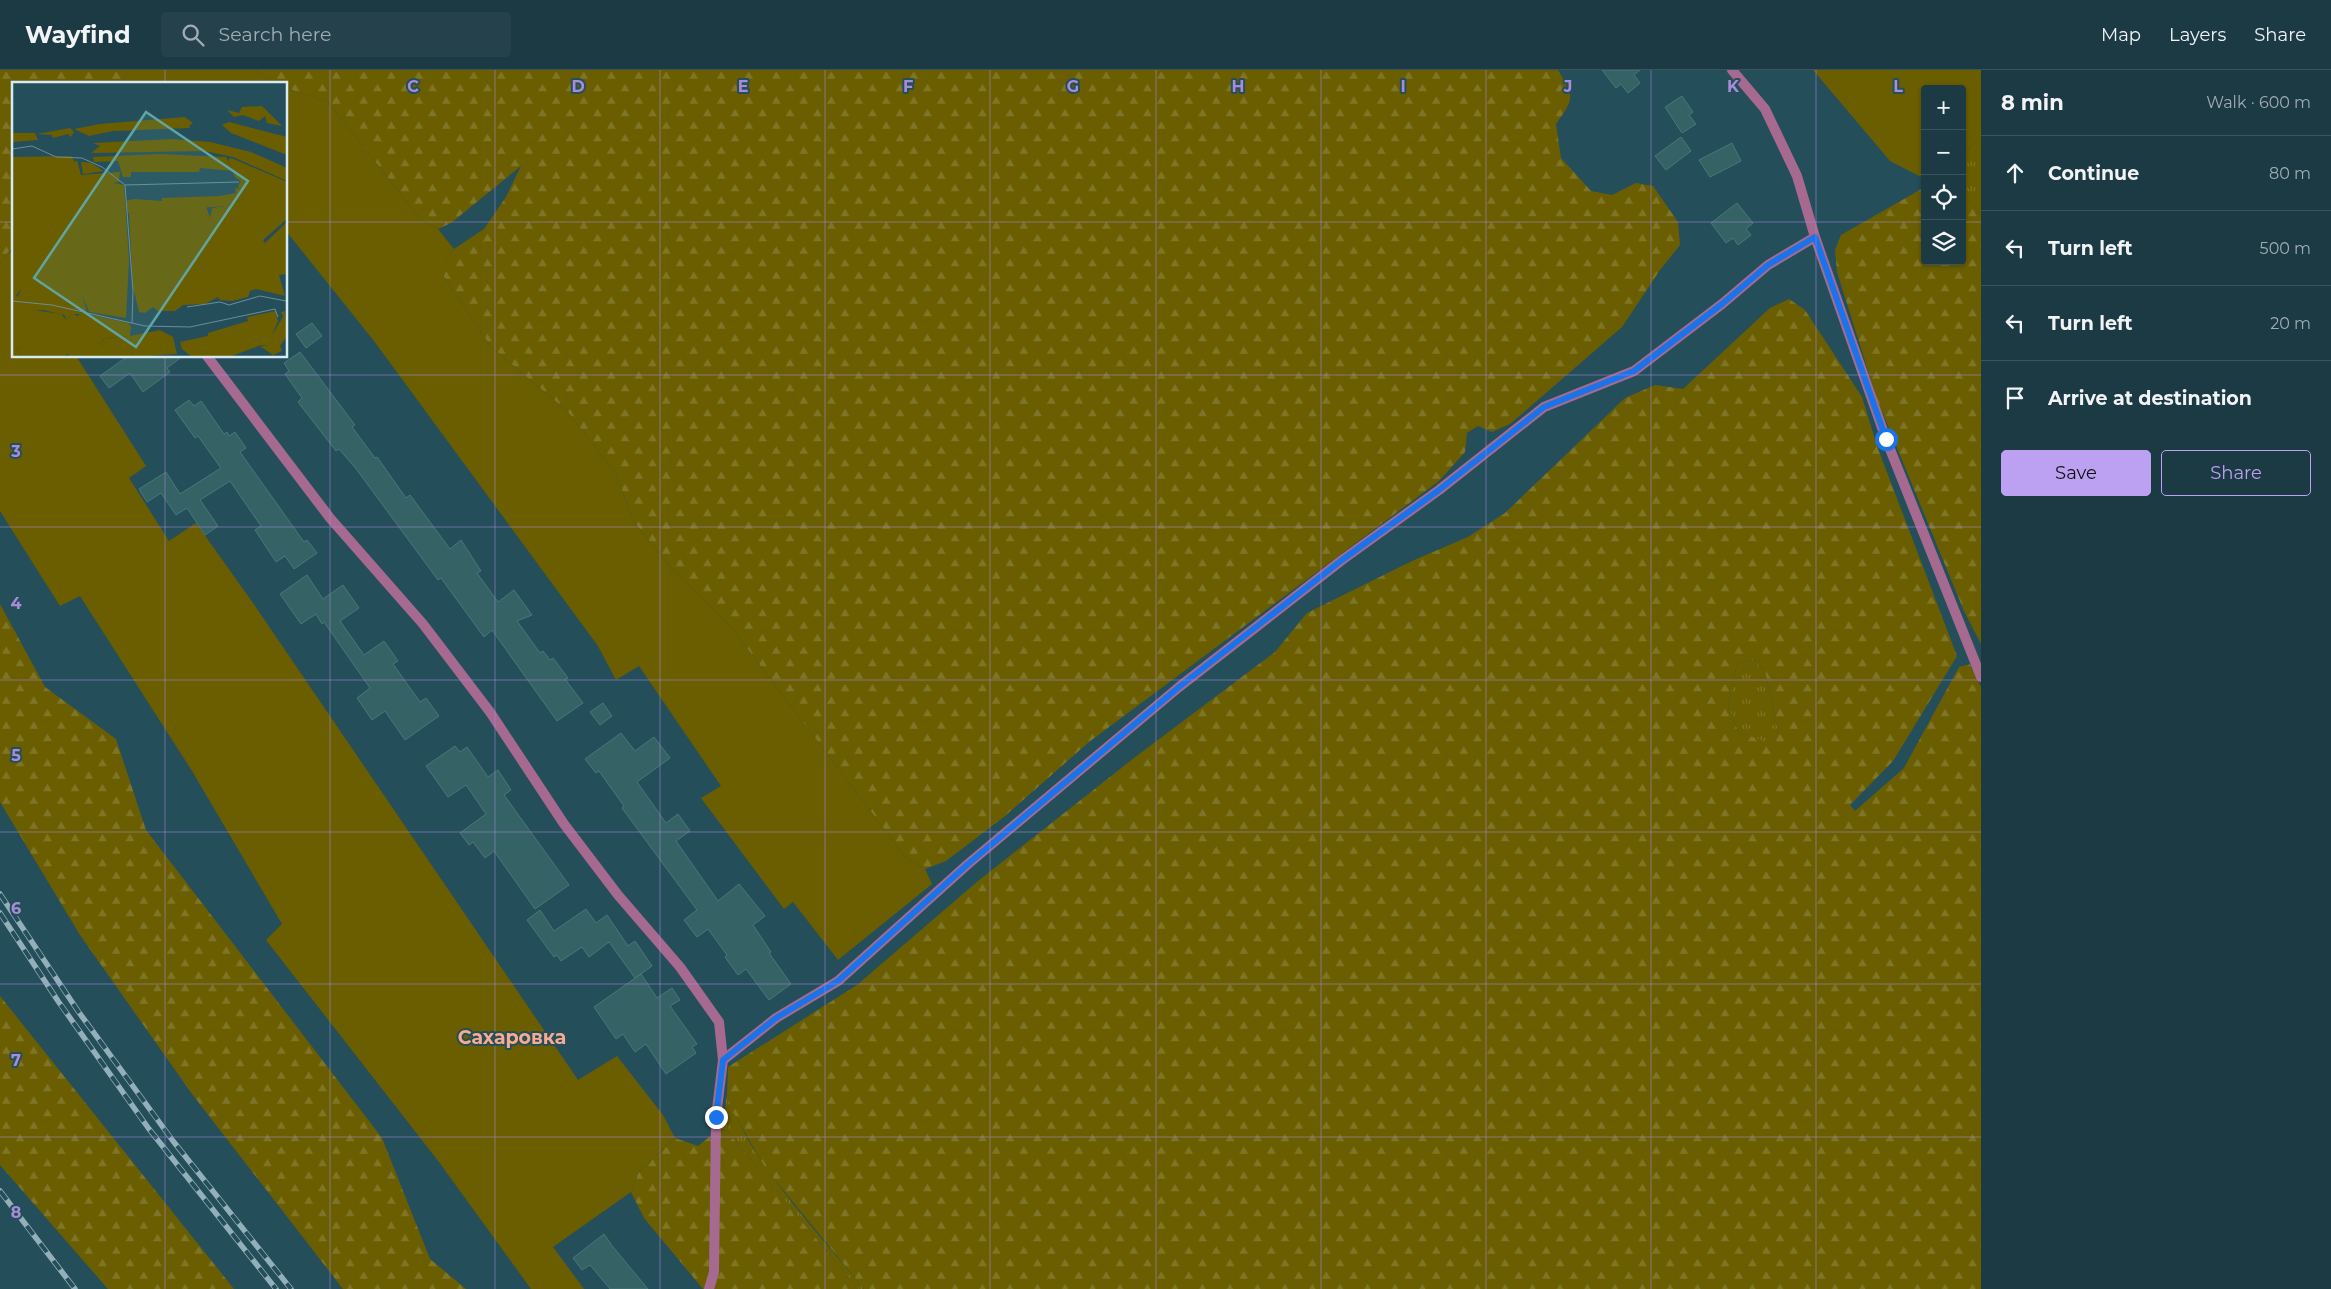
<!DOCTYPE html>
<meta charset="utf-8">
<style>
:root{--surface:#1c3a44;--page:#25414b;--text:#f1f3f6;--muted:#a0adb2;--line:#3a545d;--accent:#bca0f2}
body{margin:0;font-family:Montserrat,sans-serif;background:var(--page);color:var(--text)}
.controls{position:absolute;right:15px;top:15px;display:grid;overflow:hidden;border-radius:5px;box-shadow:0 1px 4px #0004}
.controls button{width:45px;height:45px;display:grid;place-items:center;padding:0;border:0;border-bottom:1px solid var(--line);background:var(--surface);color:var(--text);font:25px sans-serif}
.stop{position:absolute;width:15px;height:15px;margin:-11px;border:4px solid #1a73e8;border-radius:50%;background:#fff}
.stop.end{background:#1a73e8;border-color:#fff;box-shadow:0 1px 5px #0008}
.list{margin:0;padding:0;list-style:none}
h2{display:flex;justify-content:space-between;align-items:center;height:65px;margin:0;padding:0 20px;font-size:21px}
h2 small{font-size:16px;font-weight:400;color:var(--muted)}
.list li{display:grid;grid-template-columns:32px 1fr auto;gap:15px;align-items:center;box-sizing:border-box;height:75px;padding:0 20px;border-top:1px solid var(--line)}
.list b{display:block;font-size:19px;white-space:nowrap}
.list em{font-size:16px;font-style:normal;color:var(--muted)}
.actions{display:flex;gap:10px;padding:15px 20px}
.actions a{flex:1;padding:11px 0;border:1px solid var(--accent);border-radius:5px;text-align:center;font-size:18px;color:var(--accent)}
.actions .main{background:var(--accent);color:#111}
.icon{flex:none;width:28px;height:28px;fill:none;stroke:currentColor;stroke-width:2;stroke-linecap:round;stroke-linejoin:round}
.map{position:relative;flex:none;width:1981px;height:1219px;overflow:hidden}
header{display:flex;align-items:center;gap:30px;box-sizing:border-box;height:70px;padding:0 25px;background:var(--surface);border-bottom:1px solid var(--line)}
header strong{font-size:24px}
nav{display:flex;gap:28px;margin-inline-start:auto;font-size:18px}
.search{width:350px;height:45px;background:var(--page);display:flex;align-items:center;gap:12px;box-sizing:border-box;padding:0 18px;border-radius:5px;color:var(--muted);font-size:19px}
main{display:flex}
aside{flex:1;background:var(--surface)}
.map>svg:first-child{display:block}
.grass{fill:url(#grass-tufts)}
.forest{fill:url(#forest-firs);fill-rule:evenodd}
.garden{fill:#6a5e00}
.building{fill:#346265;stroke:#49777a}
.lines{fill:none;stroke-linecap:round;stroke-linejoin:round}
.street{stroke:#a66a91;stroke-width:10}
.rail-casing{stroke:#93afb9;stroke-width:5.5}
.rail{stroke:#254e5b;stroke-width:4;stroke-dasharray:11;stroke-linecap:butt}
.route{stroke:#1a73e8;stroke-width:6}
.grid{fill:none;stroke:#a88cd9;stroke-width:1;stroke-opacity:0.55}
.labels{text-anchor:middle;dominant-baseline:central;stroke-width:4;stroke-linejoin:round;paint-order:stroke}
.quarter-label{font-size:19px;font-weight:bold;fill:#f8ab8f;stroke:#254e5b}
.inset-road{fill:none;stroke:#6c8d98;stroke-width:1}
.view{fill:#5fa5a3;fill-opacity:0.15;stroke:#5fa5a3;stroke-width:2.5}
.inset-edge{fill:none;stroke:#d6ebf3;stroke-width:2.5}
.grid-label{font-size:16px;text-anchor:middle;font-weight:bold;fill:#a88cd9;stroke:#254e5b;stroke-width:4;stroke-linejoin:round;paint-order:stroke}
</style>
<header>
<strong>Wayfind</strong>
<div class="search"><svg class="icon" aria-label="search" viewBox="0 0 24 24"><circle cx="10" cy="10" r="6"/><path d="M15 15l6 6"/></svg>Search here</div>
<nav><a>Map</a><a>Layers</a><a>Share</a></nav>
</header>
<main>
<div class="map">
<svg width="1981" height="1219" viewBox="0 0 1981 1219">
<defs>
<pattern id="grass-tufts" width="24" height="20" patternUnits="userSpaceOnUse" patternTransform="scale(1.25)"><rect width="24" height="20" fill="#6a5e00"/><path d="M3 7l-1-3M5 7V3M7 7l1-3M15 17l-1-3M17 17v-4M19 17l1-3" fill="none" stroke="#7f7526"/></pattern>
<pattern id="forest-firs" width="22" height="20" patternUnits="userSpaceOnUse" patternTransform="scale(1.25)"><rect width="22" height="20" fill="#6a5e00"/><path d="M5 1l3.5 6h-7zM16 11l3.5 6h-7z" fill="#7f7526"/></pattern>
</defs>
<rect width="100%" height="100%" fill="#254e5b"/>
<path class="grass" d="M1981,67V147L1971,132L1962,128V85Z
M1754,590L1765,601L1778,661L1770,675L1738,661L1728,636L1737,593Z
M727,1023C749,1092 818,1162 864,1219H858L723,1056Z"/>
<path class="forest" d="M0,0H130L121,14H14V175L0,194Z
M256,0H1558C1575,28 1574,28 1556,54L1561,88L1591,121L1612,125L1636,113L1653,116L1678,152L1680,175L1660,200L1622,257L1510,354L1492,362L1478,356L1467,363L1465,382L1439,411L1089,672L1005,746L946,791L925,799L906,788L730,556L673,500L634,452L616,404L567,341L491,277L444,207V192L454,179L484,159L506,127L521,96L451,153L438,159L421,150L328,32L286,18V14H274Z
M1925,117V191H1962V128L1971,132L1981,147V574L1964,541L1877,329L1837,202L1835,180L1841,165Z
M1789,229L1805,240L1862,327L1877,376L1957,586L1893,691L1850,735L1855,741L1904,698L1959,597L1970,594L1981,617V1219H864L766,1099L733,1042L727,1023L728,997L857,915L978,811L1134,688L1275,582L1307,543L1412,491L1468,467L1505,443L1625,328L1655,315L1683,319L1770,238ZM1754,590L1765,601L1778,661L1770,674L1738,661L1728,636L1737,593Z
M0,534L45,617L116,669L146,760L382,1068L430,1189L466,1219H343L192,1024L80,865L0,732Z
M0,926L234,1219H108L0,1095Z
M723,1056L858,1219H703L644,1148L631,1122L638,1103L675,1068L698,1076Z"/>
<path class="garden" d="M130,0H256L274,14H121Z
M1813,0H1981V67L1962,85V19H1925V109L1890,91Z
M286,18L328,32L421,150L438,159L454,179L444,192V207L491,277L567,341L616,404L634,452L673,500L730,556L906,788L925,799L932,814L838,890L793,832L784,839L701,728L721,716L639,596L616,610L598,576L374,271L286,161Z
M9,181L14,189V286H76L146,396L129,408L169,471L196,453L253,533L578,1010L617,986L663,1045L675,1068L638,1103L631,1122L553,1177L584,1219H531L439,1092L266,870L282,854L192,701L80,526L60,536L0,441V194Z"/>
<path class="building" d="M1602,0H1640L1634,5L1640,13L1628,23L1621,14L1616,18Z
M1682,26L1693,42L1689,45L1696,54L1682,63L1665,37Z
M1681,67L1691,81L1666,100L1655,86Z
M1732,73L1741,91L1710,107L1699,90Z
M1737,133L1753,153L1746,159L1751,165L1738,175L1733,168L1726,173L1711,153Z
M312,253L322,266L306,278L296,264Z
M300,282L355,355L352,357L375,388L377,387L406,428L410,425L450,479L461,470L481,501L477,503L498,532L514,520L532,545L517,551L540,583L543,581L550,590L553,588L568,608L565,609L583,633L557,651L492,560L484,567L441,508L438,510L357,400L339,379L336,381L298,332L302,328L285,304L289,301L284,293Z
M128,286H183L167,298L170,302L143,322L130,303L109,318L100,306Z
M189,330L194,336L201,331L224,364L227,362L229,366L235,362L246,378L240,382L304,472L307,470L317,483L294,499L285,486L276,492L255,460L261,456L230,411L200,430L218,456L205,465L187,438L176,445L161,423L147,432L139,419L166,402L180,424L221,398L198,366L195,368L175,340Z
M307,505L323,529L343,515L359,538L340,551L364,585L384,571L398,591L393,594L420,632L426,628L439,646L405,670L385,641L372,650L357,628L370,618L324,552L322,554L316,544L301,554L280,524Z
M603,633L612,646L600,655L590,642Z
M621,663L635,681L654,667L670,688L637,712L666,753L678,744L690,761L676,771L718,831L739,814L765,846L753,855L771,882L769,883L791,914L769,930L746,899L738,905L725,887L727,885L708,859L697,867L684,850L697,840L622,738L624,736L599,701L596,703L585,689Z
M455,676L460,682L467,677L488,707L498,700L511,720L504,725L569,815L535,839L494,781L485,788L473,772L469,775L460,763L486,744L466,715L448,727L426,696Z
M586,839L596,853L607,845L628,876L635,871L652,896L635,908L609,872L589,887L582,877L561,891L557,885L554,887L527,850L540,840L554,861Z
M641,904L657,928L672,918L680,930L670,936L697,974L692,977L696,983L666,1004L646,974L635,982L623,964L616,969L594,937Z
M604,1164L613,1177L648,1219H610L590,1195L582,1200L573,1188Z"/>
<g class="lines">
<path class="street" d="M1732,0L1765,39L1797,106L1815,167L1886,369L1981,607
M207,286L330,448L423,554L490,642L564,754L618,825L680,897L719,952L723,990
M709,1219L714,1202L716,1047L723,990L776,948L838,911L968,794L1179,617L1342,490L1439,420L1544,337L1634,301L1722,234L1768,195L1815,167"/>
<defs>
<path id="rail" d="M0,824L78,941L173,1071L291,1219
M0,843L58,931L149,1059L276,1219
M0,1121L75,1219"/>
</defs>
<use href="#rail" class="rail-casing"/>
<use href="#rail" class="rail"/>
</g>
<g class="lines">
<path class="route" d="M716,1047L723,990L776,948L838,911L968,794L1179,617L1342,490L1439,420L1544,337L1634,301L1722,234L1768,195L1815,167L1886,369"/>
</g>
<path class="grid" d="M165,0V14M330,0V1219M495,0V1219M660,0V1219M825,0V1219M990,0V1219M1156,0V1219M1321,0V1219M1486,0V1219M1651,0V1219M1816,0V1219M0,152H14M286,152H1925M1962,152H1981M165,286V1219M0,305H1981M0,457H1981M0,610H1981M0,762H1981M0,914H1981M0,1067H1981"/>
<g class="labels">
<g class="quarter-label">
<text x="512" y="967">Сахаровка</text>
</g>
</g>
<g transform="translate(12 12)">
<rect width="275" height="275" fill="#254e5b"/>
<path d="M9,207L4,214L75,232H59L55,239L52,233L31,228L0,230V208ZM118,254L121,275H86V259L91,264L94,262L90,258L94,256ZM7,265L24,270L32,275H11L4,267Z" fill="#6a5e00"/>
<path d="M250,24L270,44L255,41L253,34L247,39L231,33L222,35L215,28L227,31L230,25ZM173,35L181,41L177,44L178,46L101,49L77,54L62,47L88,42ZM217,40L275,55V73L219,51L210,43ZM58,46L62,50L59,55L56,52L41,56L40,53L25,52ZM0,51H23L26,58L0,60ZM159,57L198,60L239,70L275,86V99L221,75L193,69L79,71L88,64L81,61ZM59,74L63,80L65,78L69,93L108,90L107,100L101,101L112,103L117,178L114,236L77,230L70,212L75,230L10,222L4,218L9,208H0V75ZM219,76L275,100V137L251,158L253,161L275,140V192L267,193L273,214L244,207L238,209L236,215L220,219L208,218L206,215L193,222L171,223L163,229H146L141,225L133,231L127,230L121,205L117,131L194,124L198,136L200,126L215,124L232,117L226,104L229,99L223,95L216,78ZM14,227L49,232L55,239L60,231L65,234L70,231L116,241L119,244L118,254L94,256L90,258L94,262L91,264L86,259V275H57L56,272L51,275H32L7,265L4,267L11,275H0V230ZM273,229L275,254L268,264L270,269L261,273L248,264L259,263L260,253L271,235L269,230Z" fill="#6a5e00"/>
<path d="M148,72L214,75L221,89L188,86L187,90H119V95H111L106,79L82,80L81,75ZM69,80L79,81L92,89L71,92ZM227,106L232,117L215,124L116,131L114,119L122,117L150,119V116L207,114L224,111L223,107ZM264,229L266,239L260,253L264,264L249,263L217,275H180L170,267L168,260L196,254V251L236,239L235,235ZM148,248L161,255L165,272L121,275L118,254Z" fill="#6a5e00"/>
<path class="inset-road" d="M0,67L20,64L44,75L70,76L90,85L113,103L121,209L120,241M113,103L227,100M0,219L40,223L133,244L178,245L263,227L266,235M175,225L208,220L217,223L248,214L274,219"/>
<path class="view" d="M134,30L236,99L124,265L22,196Z"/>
<rect width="275" height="275" class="inset-edge"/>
</g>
<g class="grid-label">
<text x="413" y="22">C</text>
<text x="578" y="22">D</text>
<text x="743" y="22">E</text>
<text x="908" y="22">F</text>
<text x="1073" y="22">G</text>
<text x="1238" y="22">H</text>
<text x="1403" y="22">I</text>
<text x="1568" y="22">J</text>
<text x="1733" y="22">K</text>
<text x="1898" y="22">L</text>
<text x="16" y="387">3</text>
<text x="16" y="539">4</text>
<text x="16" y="691">5</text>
<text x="16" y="844">6</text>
<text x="16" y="996">7</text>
<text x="16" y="1148">8</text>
</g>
</svg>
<div class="controls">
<button>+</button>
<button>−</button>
<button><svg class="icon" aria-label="locate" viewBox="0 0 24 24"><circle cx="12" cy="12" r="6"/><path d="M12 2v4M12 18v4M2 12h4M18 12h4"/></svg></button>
<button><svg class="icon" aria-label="layers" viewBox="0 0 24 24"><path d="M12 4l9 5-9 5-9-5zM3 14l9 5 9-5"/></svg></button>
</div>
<div class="stop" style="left:1886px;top:369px"></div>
<div class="stop end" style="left:716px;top:1047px"></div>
</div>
<aside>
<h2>8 min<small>Walk · 600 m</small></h2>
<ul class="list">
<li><svg class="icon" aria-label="ahead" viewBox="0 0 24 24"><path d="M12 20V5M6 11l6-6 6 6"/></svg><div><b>Continue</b></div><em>80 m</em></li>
<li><svg class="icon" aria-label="left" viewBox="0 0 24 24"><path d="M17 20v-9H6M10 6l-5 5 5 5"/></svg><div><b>Turn left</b></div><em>500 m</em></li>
<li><svg class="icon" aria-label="left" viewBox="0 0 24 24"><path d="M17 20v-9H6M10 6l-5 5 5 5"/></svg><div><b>Turn left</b></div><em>20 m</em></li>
<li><svg class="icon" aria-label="arrive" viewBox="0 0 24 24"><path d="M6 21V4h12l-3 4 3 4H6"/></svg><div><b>Arrive at destination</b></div></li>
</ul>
<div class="actions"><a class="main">Save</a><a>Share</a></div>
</aside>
</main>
